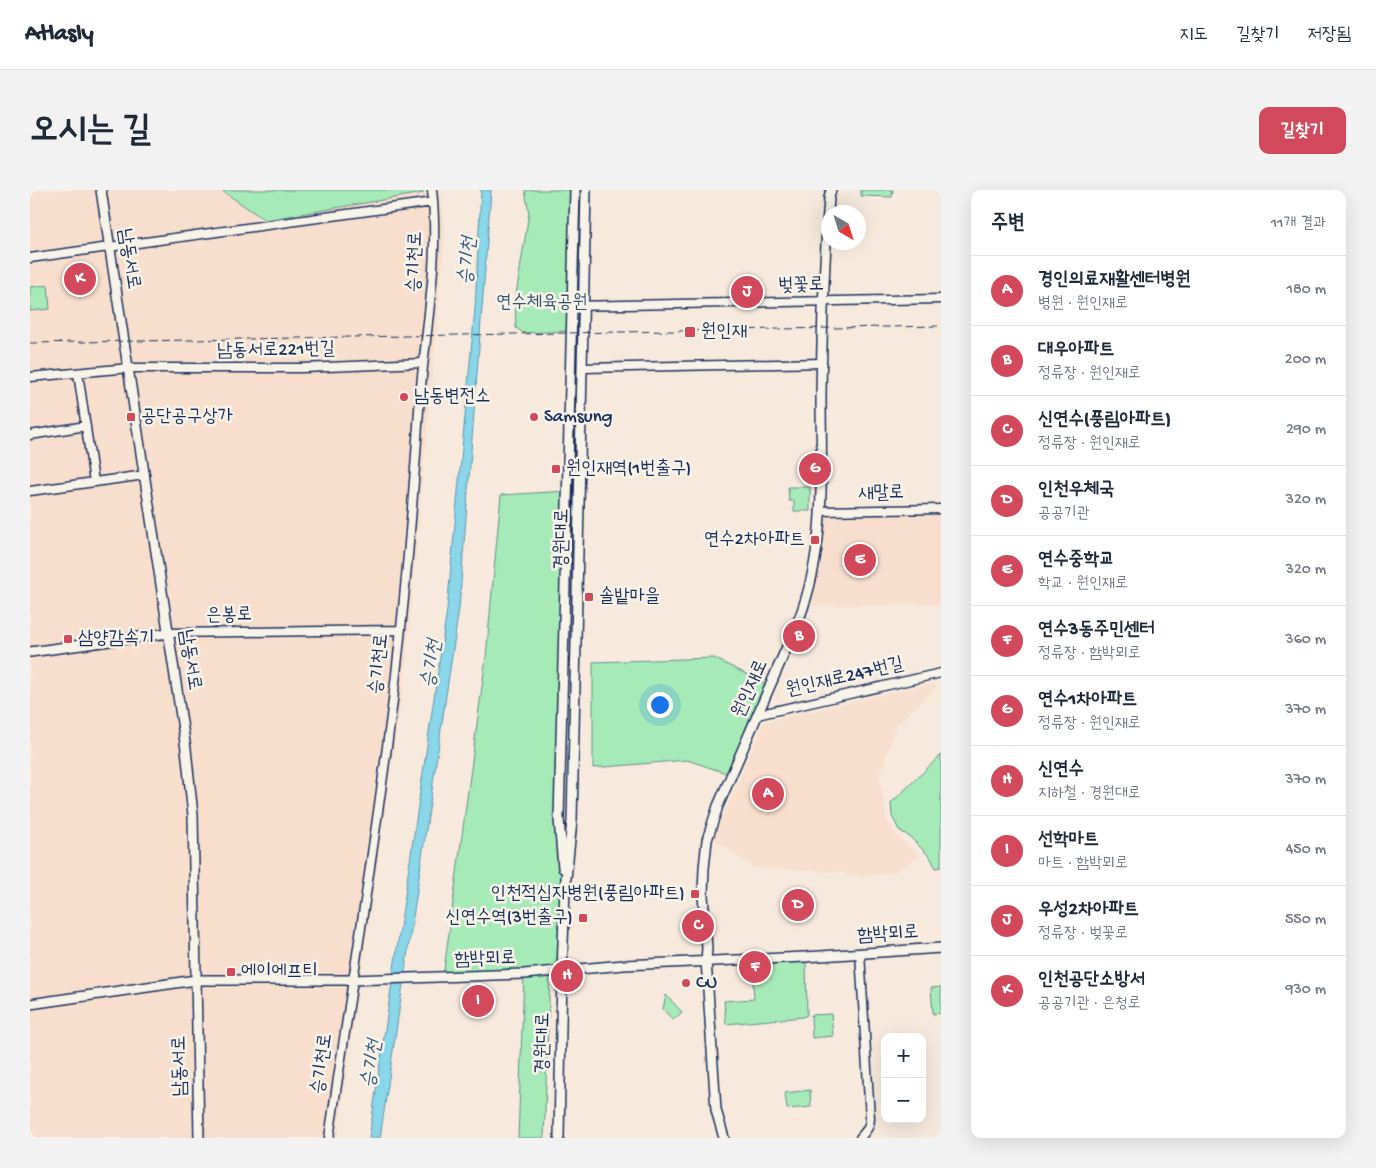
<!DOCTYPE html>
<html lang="ko">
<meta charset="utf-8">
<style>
:root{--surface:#fff;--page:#f2f2f3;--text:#1f2937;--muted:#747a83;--line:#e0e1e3;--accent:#d1495b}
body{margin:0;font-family:"Gochi Hand","Poor Story",sans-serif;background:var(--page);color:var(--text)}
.controls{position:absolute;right:15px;bottom:15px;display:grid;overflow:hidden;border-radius:10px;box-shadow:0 5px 20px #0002}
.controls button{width:45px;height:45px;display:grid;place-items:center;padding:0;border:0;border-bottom:1px solid var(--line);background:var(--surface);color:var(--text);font:25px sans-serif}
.compass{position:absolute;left:791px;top:15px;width:45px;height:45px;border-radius:50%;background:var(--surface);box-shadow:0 5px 20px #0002;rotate:141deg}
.you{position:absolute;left:629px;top:514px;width:18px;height:18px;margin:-12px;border:4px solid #fff;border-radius:50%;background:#1a73e8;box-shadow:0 0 0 8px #1a73e833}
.badge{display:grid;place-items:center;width:32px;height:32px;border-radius:50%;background:var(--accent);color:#fff;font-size:16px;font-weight:700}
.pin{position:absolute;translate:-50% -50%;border:2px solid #fff;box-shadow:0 1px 5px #0006}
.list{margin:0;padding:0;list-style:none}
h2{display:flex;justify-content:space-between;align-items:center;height:65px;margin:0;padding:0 20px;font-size:21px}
h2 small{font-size:16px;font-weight:400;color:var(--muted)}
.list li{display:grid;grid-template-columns:32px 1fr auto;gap:15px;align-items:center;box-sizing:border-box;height:70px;padding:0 20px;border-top:1px solid var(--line)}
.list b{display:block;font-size:19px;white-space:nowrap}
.list p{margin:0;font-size:16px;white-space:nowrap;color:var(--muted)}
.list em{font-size:16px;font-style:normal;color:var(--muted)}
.map{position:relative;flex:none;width:911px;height:948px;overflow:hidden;border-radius:10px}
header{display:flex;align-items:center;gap:30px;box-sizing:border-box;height:70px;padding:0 25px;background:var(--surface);border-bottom:1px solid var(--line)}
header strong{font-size:24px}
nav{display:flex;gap:28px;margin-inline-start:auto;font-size:18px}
.intro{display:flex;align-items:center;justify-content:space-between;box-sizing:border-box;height:120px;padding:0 30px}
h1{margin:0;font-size:35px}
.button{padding:12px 22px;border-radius:10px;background:var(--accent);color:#fff;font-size:18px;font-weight:700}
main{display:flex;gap:30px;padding:0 30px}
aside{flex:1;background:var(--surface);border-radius:10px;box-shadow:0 5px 20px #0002}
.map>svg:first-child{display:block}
.built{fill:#f8dfcd}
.green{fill:#a6ebb7;stroke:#608d8a}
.water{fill:#8ad6e9;stroke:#5e93b1}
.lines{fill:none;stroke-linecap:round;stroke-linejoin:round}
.minor-casing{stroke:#1b2f5e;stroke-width:11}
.major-casing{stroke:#1b2f5e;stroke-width:12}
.minor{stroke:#f7f3e8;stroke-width:8}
.major{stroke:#f7f3e8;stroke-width:9}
.rail{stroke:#1b2f5e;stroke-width:1;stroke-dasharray:8 4;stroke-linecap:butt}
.poi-dot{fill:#d1495b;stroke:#f7f3e8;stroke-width:2}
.labels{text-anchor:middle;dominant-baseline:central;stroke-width:5;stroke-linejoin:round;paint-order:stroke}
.street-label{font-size:19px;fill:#1b2f5e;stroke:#f7f3e8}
.park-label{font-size:19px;fill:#375570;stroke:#f7f3e8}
.poi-label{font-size:19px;fill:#1b2f5e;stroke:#f7f3e8;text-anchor:start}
.water-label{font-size:20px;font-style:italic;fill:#375981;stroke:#f7f3e8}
</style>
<header>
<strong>Atlasly</strong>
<nav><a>지도</a><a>길찾기</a><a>저장됨</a></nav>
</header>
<div class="intro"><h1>오시는 길</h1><a class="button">길찾기</a></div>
<main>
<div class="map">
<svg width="911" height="948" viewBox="0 0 911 948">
<rect width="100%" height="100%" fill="#f7eadc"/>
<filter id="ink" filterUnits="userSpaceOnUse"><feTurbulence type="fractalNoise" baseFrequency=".02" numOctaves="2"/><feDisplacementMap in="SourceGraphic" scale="10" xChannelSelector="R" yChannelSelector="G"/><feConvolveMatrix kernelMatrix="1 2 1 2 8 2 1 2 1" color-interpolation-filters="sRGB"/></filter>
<g filter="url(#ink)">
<path class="built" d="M0,0H191L235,29L410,0L415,44L375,482L307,948H0Z
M911,319V414L774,416L790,321Z
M904,493L906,497L866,536L850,585L856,628L865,644L891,666L865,682L832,687L807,682L725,678L683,649L734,532Z"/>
<path class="green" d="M191,0H393V3L235,30Z
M495,0H541L538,141L493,143L486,138L485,111L499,23Z
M831,0H863L862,7L831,6Z
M18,95L20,119L0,121V97Z
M758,297H780V321H764V311H759Z
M537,301L529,629L535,698L532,781L413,787L456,467L471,305Z
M684,468L740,496L702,585L657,570L563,578V472Z
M911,565V677L906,678L900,667L880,647L869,640L862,626L861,613Z
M776,771L777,825L773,827L696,834L694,811L724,809L722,776Z
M520,783L514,948H488L494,784Z
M911,797V823L903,824L901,798Z
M636,805L652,822L643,830L633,819Z
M801,824L803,846L782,848L781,825Z
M780,900L781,917L757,919L755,903Z"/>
<path class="water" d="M451,0H461L429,419L350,948H339L417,420L445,119Z"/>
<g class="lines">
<defs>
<path id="minor" d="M0,68L403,12
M541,116L911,109
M553,178L792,173
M48,183L64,292
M0,187L99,178H273L393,173
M0,245L56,236
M0,301L115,285
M790,321L911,319
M138,443L370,440
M727,525L911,483
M830,763L840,928C840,937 836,941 830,948
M299,948C321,799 346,651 364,502C375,408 383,314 389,220C394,147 410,74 402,0"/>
<path id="major" d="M71,0L156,559L163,625L169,948
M0,462L138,443
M533,678L529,629L545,0
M0,814L166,790H322L494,784L594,775L775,767L911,758
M529,948L532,781L535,698L542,631L556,0
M694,948L686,920L676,770L677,758L673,705L674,678L677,650L688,616L769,429C797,357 791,280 791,205C792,139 794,73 799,8L801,0"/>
</defs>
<use href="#minor" class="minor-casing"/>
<use href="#major" class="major-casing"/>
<use href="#minor" class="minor"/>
<use href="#major" class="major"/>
<path class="rail" d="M0,153L911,136"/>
</g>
</g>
<g class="poi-dot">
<rect x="654" y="136" width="12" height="12" rx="2.5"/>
<circle cx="374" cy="207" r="5"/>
<rect x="96" y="222" width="10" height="10" rx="2.5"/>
<circle cx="504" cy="227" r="5"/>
<rect x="521" y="274" width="10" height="10" rx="2.5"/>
<rect x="780" y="345" width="10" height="10" rx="2.5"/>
<rect x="554" y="402" width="10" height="10" rx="2.5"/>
<rect x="33" y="444" width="10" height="10" rx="2.5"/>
<rect x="660" y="699" width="10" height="10" rx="2.5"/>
<rect x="548" y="723" width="10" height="10" rx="2.5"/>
<rect x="196" y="777" width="10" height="10" rx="2.5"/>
<circle cx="656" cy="793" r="5"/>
</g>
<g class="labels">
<g class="street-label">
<text transform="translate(98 69) rotate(81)">남동서로</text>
<text transform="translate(386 72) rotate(-88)">승기천로</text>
<text transform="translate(771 96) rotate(-1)">벚꽃로</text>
<text transform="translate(246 161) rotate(-1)">남동서로221번길</text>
<text transform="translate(851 304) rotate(-1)">새말로</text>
<text transform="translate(533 349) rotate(-89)">경원대로</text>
<text transform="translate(199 426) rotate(-1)">은봉로</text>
<text transform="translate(159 470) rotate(81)">남동서로</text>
<text transform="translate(350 474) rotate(-84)">승기천로</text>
<text transform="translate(815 488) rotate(-13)">원인재로247번길</text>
<text transform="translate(721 499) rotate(-66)">원인재로</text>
<text transform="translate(858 745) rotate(-4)">함박뫼로</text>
<text transform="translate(455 770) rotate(-2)">함박뫼로</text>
<text transform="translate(514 853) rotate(-89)">경원대로</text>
<text transform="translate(293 874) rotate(-82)">승기천로</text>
<text transform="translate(151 876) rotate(-91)">남동서로</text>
</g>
<g class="park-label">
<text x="512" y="113">연수체육공원</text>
</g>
<g class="poi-label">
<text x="671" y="142">원인재</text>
<text x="384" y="207">남동변전소</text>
<text x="111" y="227">공단공구상가</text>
<text x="514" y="227">Samsung</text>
<text x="536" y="279">원인재역(1번출구)</text>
<text x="775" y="350" text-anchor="end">연수2차아파트</text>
<text x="569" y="407">솔밭마을</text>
<text x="48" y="449">삼양감속기</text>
<text x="655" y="704" text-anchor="end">인천적십자병원(풍림아파트)</text>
<text x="543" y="728" text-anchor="end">신연수역(3번출구)</text>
<text x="211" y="782">에이에프티</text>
<text x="666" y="793">CU</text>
</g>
<g class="water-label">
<text transform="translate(439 71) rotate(-85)">승기천</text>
<text transform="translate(403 474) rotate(-81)">승기천</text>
<text transform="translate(343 874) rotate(-81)">승기천</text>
</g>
</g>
</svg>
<div class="controls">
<button>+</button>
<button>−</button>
</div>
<svg class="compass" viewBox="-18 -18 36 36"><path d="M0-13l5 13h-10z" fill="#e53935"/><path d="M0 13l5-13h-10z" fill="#747a83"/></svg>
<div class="you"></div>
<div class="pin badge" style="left:738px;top:604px">A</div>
<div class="pin badge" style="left:769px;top:446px">B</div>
<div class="pin badge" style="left:668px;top:736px">C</div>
<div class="pin badge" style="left:768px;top:715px">D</div>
<div class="pin badge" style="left:830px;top:370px">E</div>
<div class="pin badge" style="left:725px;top:777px">F</div>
<div class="pin badge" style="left:785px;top:279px">G</div>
<div class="pin badge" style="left:537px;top:786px">H</div>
<div class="pin badge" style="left:448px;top:811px">I</div>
<div class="pin badge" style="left:717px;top:102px">J</div>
<div class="pin badge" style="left:50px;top:89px">K</div>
</div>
<aside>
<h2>주변<small>11개 결과</small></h2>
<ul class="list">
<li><span class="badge">A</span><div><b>경인의료재활센터병원</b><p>병원 · 원인재로</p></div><em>180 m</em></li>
<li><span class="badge">B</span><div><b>대우아파트</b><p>정류장 · 원인재로</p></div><em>200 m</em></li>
<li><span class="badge">C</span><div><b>신연수(풍림아파트)</b><p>정류장 · 원인재로</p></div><em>290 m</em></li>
<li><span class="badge">D</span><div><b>인천우체국</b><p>공공기관</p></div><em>320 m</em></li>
<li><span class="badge">E</span><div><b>연수중학교</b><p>학교 · 원인재로</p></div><em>320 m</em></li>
<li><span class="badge">F</span><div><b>연수3동주민센터</b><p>정류장 · 함박뫼로</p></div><em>360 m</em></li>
<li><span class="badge">G</span><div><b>연수1차아파트</b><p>정류장 · 원인재로</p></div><em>370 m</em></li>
<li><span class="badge">H</span><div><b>신연수</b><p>지하철 · 경원대로</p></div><em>370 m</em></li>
<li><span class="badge">I</span><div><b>선학마트</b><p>마트 · 함박뫼로</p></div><em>450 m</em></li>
<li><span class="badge">J</span><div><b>우성2차아파트</b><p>정류장 · 벚꽃로</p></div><em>550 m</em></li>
<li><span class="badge">K</span><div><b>인천공단소방서</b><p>공공기관 · 은청로</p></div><em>930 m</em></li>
</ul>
</aside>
</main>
